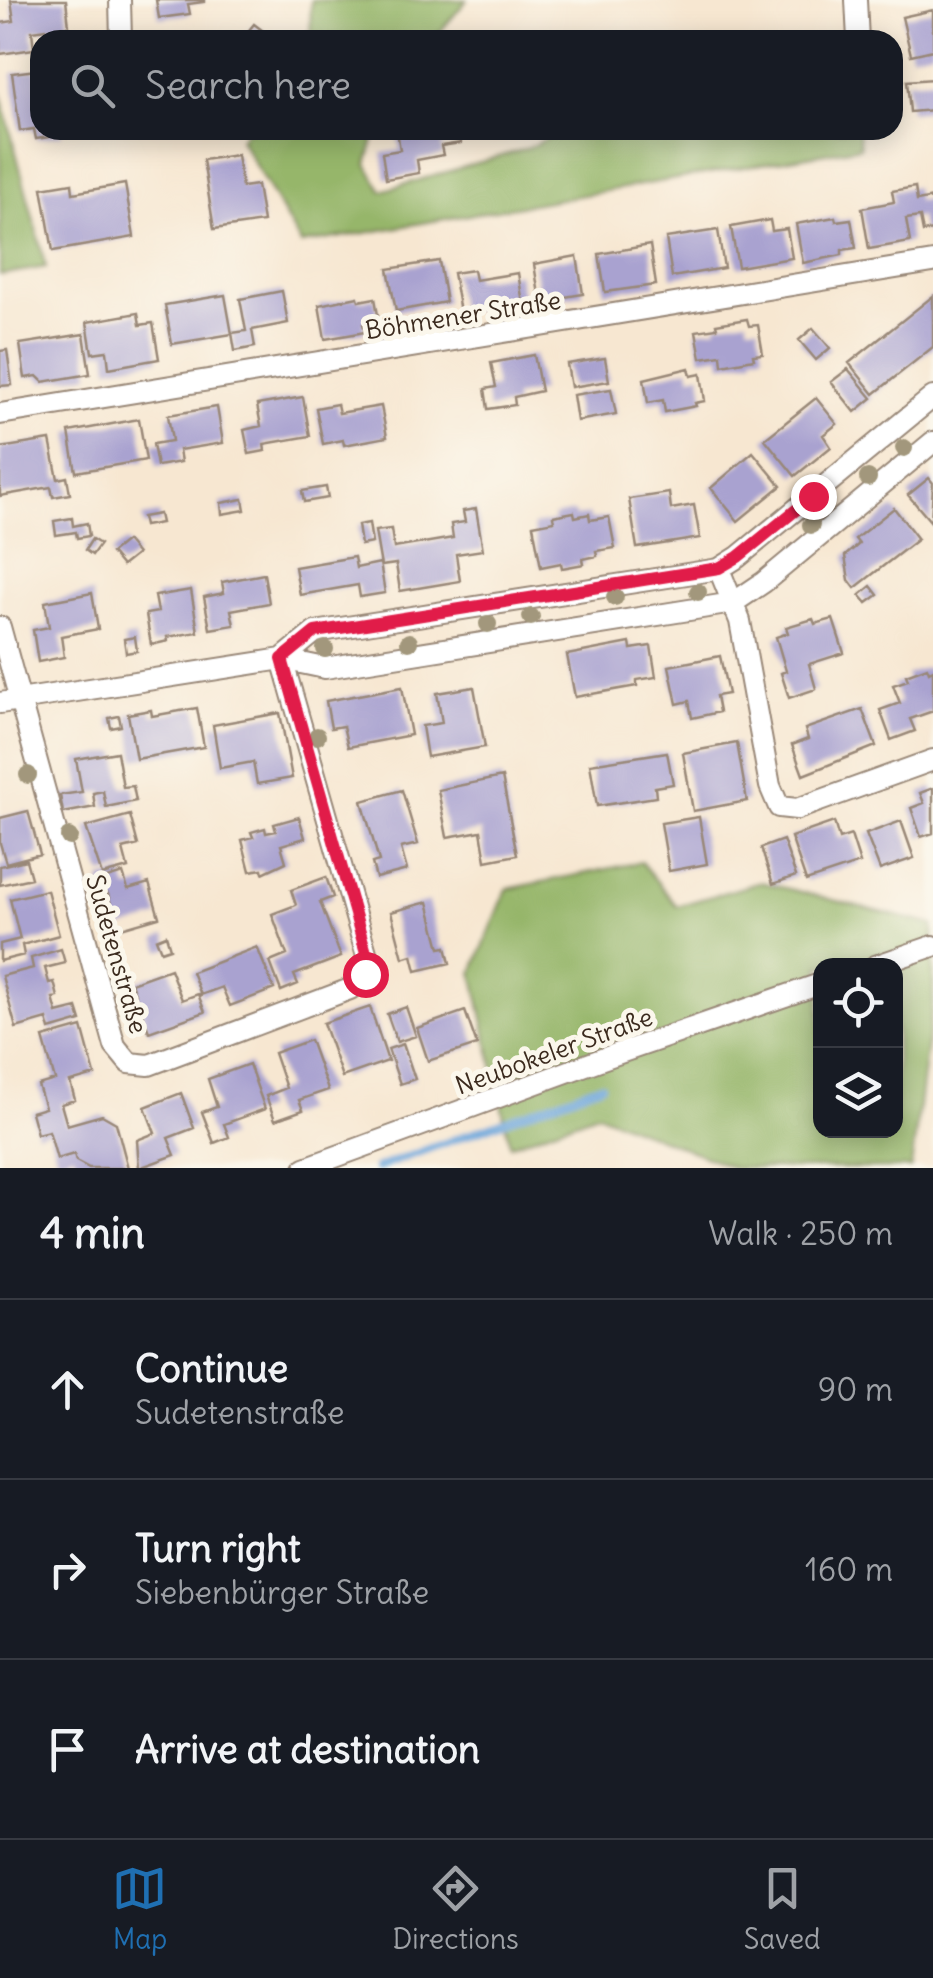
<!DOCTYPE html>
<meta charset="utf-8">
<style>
:root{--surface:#171b24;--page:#20242c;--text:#f1f3f6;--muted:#9ea1a6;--line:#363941;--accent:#1f6fb2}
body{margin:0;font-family:Delius,sans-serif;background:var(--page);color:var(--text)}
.controls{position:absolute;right:30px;bottom:30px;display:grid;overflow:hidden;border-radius:20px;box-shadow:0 5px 25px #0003}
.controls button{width:90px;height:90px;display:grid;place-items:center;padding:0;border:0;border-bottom:2px solid var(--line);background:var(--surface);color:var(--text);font:50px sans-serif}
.stop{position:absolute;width:30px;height:30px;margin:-22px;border:8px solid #e11d48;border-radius:50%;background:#fff}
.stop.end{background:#e11d48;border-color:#fff;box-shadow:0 2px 10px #0008}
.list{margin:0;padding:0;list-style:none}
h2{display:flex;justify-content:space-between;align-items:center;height:130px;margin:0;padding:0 40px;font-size:42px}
h2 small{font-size:32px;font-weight:400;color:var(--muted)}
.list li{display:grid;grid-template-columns:65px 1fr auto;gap:30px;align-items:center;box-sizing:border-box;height:180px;padding:0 40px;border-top:2px solid var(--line)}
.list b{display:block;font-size:38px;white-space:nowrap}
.list p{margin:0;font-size:32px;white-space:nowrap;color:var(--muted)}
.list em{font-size:32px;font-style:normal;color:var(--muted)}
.icon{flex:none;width:55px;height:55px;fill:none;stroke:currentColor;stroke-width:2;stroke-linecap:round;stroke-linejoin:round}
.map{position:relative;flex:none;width:933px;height:1168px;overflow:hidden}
.search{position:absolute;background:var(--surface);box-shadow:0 5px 25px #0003;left:30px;right:30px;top:30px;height:110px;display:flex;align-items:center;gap:25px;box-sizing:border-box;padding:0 35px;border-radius:30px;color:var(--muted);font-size:38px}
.sheet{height:670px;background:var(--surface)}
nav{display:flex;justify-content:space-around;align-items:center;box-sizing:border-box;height:140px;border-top:2px solid var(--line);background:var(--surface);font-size:28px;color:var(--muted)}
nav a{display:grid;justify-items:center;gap:5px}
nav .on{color:var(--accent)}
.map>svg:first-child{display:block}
.forest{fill:#96b66a;stroke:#687044;stroke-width:2.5;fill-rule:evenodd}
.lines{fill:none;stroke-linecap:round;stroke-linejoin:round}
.stream{stroke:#6aa4da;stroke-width:8}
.building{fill:#a9a2d0}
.minor-casing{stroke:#998878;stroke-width:24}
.minor{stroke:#fff;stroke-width:20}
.tree{fill:#a2977b}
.route{stroke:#e11d48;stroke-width:12}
.labels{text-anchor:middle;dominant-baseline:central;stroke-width:10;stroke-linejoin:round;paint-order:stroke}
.street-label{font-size:25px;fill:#3b2a1e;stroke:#fbf7ec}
</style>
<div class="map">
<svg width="933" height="1168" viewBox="0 0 933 1168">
<rect width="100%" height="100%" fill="#fbf7ec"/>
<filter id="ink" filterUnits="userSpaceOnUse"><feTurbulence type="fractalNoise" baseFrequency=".01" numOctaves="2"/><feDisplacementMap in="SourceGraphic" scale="20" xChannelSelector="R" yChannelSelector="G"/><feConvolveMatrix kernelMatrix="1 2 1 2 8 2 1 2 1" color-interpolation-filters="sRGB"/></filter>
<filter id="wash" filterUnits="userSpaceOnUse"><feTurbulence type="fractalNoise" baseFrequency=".0048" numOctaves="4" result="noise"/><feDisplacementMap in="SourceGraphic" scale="40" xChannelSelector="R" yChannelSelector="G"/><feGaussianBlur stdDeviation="2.25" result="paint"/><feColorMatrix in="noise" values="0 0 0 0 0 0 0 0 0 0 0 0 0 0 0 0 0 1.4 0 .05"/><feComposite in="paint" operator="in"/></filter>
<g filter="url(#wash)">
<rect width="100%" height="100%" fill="#f7e7d1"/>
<path class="forest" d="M311,0H467L433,40H310Z
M0,91L46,267L0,275Z
M247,130H377L367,164L382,191L528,148L563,130H858L860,147L301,244L240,139Z
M641,862L677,906L761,882L933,925V999L911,1168H734L597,1113L510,1145L473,972L507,889ZM820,966H896V1130H820Z"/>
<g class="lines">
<path class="stream" d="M377,1168L601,1085"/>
</g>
<g id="blocks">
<path class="building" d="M11,0H66L69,26L32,31L34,49L0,54V23L14,21Z
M156,0H204V2L188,4L190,14L159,18Z
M933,10V50L911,55L902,17Z
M254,24L275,40H241Z
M37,70L40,130H61L62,135L36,139L34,129L20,131L12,73Z
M933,79V110L910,112L907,81Z
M397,130H458L461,143L441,146L443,155L417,160L419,173L386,179L382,153L400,150Z
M237,155L242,187L257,185L263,222L214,229L203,160Z
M72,183L73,193L125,184L134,237L53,251L42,188Z
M915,187L917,201L933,198V230L923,232L920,217L906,219L910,242L869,249L862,208L894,202L892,191Z
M835,217L836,221L851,219L856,248L842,250V255L803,263L796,224Z
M770,220L772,231L787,229L792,258L738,267L731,227Z
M718,230L724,268L672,277L666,238Z
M650,245L656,285L605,292L599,254Z
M577,256L583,294L540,301L534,264Z
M439,261L446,302L396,311L388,269Z
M473,270L475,280L518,273L523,303L460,312L453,273Z
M282,291L288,323L252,330L255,347L235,351L232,333L246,331L240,299Z
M225,295L232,334L172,344L165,305Z
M933,296V347L874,394L849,363Z
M358,297L359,301L375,298L379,321L363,324L365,332L325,339L319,305Z
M138,313L140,325L153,323L159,359L109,368L107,351L92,353L87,322Z
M747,319L749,326L758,325L763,354L753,355L754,359L722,365L721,355L701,358L696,331L717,328L716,324Z
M813,328L830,348L816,360L799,340Z
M84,334L90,374L43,382L37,376L25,378L20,344Z
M7,350L12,385L0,386V351Z
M534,355L541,391L514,397L515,405L488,409L485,389L496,387L491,363Z
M605,358L609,381L571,387L567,364Z
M689,368L691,376L701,374L705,401L695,403L696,406L665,412L663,400L648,403L644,379Z
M848,369L872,398L855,412L831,382Z
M611,389L616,414L577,421L573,395Z
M303,397L310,436L264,444L265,451L249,454L244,430L261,426L257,405Z
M816,398L837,424L823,435L831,447L795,476L765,439Z
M337,404L339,413L381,406L387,437L344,445L343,440L323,444L316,408Z
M217,407L223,443L179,450L181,462L157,466L153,444L172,441L168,415Z
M139,419L146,460L76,472L69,432Z
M50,440L58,479L67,477L70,494L53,497L51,487L0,496V448Z
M753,452L781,486L738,521L711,488Z
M929,478L933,483L931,522L908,495Z
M326,487L328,498L304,502L302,491Z
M669,493L671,509L694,505L700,538L637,548L629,499Z
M243,499L245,510L222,514L221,503Z
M894,508L918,539L855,588L849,580L845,556L859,544L855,539Z
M476,509L483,550L456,554L460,581L400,591L396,564L381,566L375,531L391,529L394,548L453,538L451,524L465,522L463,511Z
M574,512L575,517L589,514L590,520L609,517L615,548L596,551L597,556L583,559L584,564L562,568L561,563L541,567L533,525L554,521L553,516Z
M159,514L161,523L144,526L142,517Z
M72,518L73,526L87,523L89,536L77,538L76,532L56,535L54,521Z
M369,523L372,543L361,545L358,525Z
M92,539L100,544L92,555L85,550Z
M126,541L137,554L122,566L111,553Z
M354,557L356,568L380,563L385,593L360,597L358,585L300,595L295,567Z
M264,574L269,603L231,610L234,625L210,629L204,597L224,593L222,582Z
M871,586L878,595L867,603L860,595Z
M191,590L198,632L167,637L168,641L151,645L146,614L158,612L155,596Z
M92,593L98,629L61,636L64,657L38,662L33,630L49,627L45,602Z
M813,619L815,624L833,619L844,653L809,664L816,689L789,698L781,673L786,671L776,637L788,633L786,627Z
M135,637L137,651L126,653L124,639Z
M630,643L631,649L651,646L656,677L637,680V686L575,697L567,655Z
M720,656L728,694L716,696L719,712L692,718L689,701L677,704L669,666Z
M927,667L929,672L933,670V711L910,719L915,731L891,740L880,710L900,703L893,685L908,680L906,675Z
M402,687L411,735L348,747L343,726L331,728L326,701Z
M474,687L485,747L427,757L422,726L442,723L437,693Z
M197,708L204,747L136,759L128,714L151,710L152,716Z
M862,709L876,746L803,775L792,745L808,739L805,729Z
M280,713L292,778L257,784L253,762L220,768L213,725Z
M119,716L121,726L111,728L109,718Z
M737,743L747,801L693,811L683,753Z
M117,752L123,787L133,786L136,801L106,807L103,791L93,793L95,807L63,813L60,795L82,792L76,759Z
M667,752L673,784L655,787L656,797L597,806L590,764Z
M502,777L517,855L486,861L481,831L447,837L438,790Z
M933,788V833L921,837L911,808L924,803L920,793Z
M402,790L418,844L401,848L407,870L376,878L372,863L379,861L362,801Z
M28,811L40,854L6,863L0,843V818Z
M130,815L138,845L123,849L128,868L102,875L86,827Z
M299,817L305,838L281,845L286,862L263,873L262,869L250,871L242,840L253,837L251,832L265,828L266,833L276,831L274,824Z
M699,817L707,864L669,871L661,823Z
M901,821L914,858L880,870L866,834Z
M834,822L839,839L851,835L860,863L806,881L791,837Z
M783,840L796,876L773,884L761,848Z
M26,860L31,878L0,885V866Z
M123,873L128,889L149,883L159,917L118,929L108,894L104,896L100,880Z
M326,877L333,897L320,902L341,957L294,975L298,984L281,991L270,962L287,955L272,914L296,905L291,890Z
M47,890L59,935L22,945L24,955L0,961V944L20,939L10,899Z
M428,902L440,948L446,947L450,963L416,971L412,955L403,958L391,912Z
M166,935L170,948L161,951L156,939Z
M257,947L274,989L230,1006L222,987L201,995L192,972Z
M61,949L65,963L45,968L49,983L54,982L58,997L53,998L57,1013L77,1008L81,1021L50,1030L47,1019L16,1028L2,976L33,968L31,958Z
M170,969L182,1000L198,994L205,1012L149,1032L131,983Z
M370,1007L388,1061L342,1077L323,1023Z
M406,1007L416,1036L397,1042L387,1014Z
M465,1011L477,1045L428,1061L417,1028Z
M82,1027L95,1075L70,1082L75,1100L61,1104L67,1125L102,1115L116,1123L128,1168H89L76,1161L74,1154L57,1159L49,1131L37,1134L31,1112L45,1108L38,1085L55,1080L43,1038Z
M310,1040L328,1090L299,1100L303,1110L275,1120L266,1096L286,1088L274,1053Z
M403,1044L415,1079L400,1084L388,1049Z
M249,1064L265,1109L224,1124L229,1137L214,1143L202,1112L217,1107L208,1079Z
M181,1093L194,1128L168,1138L175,1155L139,1168L137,1140L155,1133L145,1107Z"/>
</g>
</g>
<g filter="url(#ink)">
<use href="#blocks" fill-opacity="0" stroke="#998878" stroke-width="2.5"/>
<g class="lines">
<defs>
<path id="minor" d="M120,0L121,40
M856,0L858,40
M0,414L933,262
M719,569L740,621L770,786L779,807L797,809L933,760
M0,627L115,1046L129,1063L149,1065L350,989L365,975L367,956L282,659
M282,659L315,632L719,569L738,557L933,397
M0,703L282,659L325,668L733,603L764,582L933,442
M875,966L933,946
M305,1168L602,1059L820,984"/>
</defs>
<use href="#minor" class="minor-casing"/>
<use href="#minor" class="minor"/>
</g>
<g class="tree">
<circle cx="904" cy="448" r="9"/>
<circle cx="868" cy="478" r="9"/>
<circle cx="811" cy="525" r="9"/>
<circle cx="698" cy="592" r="9"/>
<circle cx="615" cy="597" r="9"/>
<circle cx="531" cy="617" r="9"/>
<circle cx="488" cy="624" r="9"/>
<circle cx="409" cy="642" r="9"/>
<circle cx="325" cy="649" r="9"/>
<circle cx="317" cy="736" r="9"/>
<circle cx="28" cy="775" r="9"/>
<circle cx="69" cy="837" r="9"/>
</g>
</g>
<g class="lines" filter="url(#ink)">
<path class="route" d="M365,974L367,956L282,659L315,632L719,568L738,557L813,496"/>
</g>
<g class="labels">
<g class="street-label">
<text transform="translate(463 315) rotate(-9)">Böhmener Straße</text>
<text transform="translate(117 954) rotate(74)">Sudetenstraße</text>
<text transform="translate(554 1051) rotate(-20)">Neubokeler Straße</text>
</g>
</g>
</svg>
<div class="controls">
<button><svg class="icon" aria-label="locate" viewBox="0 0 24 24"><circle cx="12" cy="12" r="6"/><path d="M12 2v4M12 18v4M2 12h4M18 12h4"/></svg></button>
<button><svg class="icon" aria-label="layers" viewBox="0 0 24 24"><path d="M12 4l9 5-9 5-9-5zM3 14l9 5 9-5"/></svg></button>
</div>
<div class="stop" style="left:365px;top:974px"></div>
<div class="stop end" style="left:813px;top:496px"></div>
<div class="search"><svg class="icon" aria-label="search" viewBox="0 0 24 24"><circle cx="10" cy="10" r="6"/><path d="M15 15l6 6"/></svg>Search here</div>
</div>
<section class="sheet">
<h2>4 min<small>Walk · 250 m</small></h2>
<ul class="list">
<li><svg class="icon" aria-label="ahead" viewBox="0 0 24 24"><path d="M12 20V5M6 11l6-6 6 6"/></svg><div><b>Continue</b><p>Sudetenstraße</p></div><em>90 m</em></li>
<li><svg class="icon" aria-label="right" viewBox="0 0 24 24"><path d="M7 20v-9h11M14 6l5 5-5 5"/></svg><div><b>Turn right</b><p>Siebenbürger Straße</p></div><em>160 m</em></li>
<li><svg class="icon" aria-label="arrive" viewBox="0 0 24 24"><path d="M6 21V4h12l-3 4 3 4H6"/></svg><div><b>Arrive at destination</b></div></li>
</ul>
</section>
<nav>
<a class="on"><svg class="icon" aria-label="map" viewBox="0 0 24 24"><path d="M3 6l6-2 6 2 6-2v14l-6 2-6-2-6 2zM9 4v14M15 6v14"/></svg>Map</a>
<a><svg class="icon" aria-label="directions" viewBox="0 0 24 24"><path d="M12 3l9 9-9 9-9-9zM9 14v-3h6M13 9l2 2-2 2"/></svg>Directions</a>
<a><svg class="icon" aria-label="saved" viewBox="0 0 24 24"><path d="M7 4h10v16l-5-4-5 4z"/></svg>Saved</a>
</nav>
